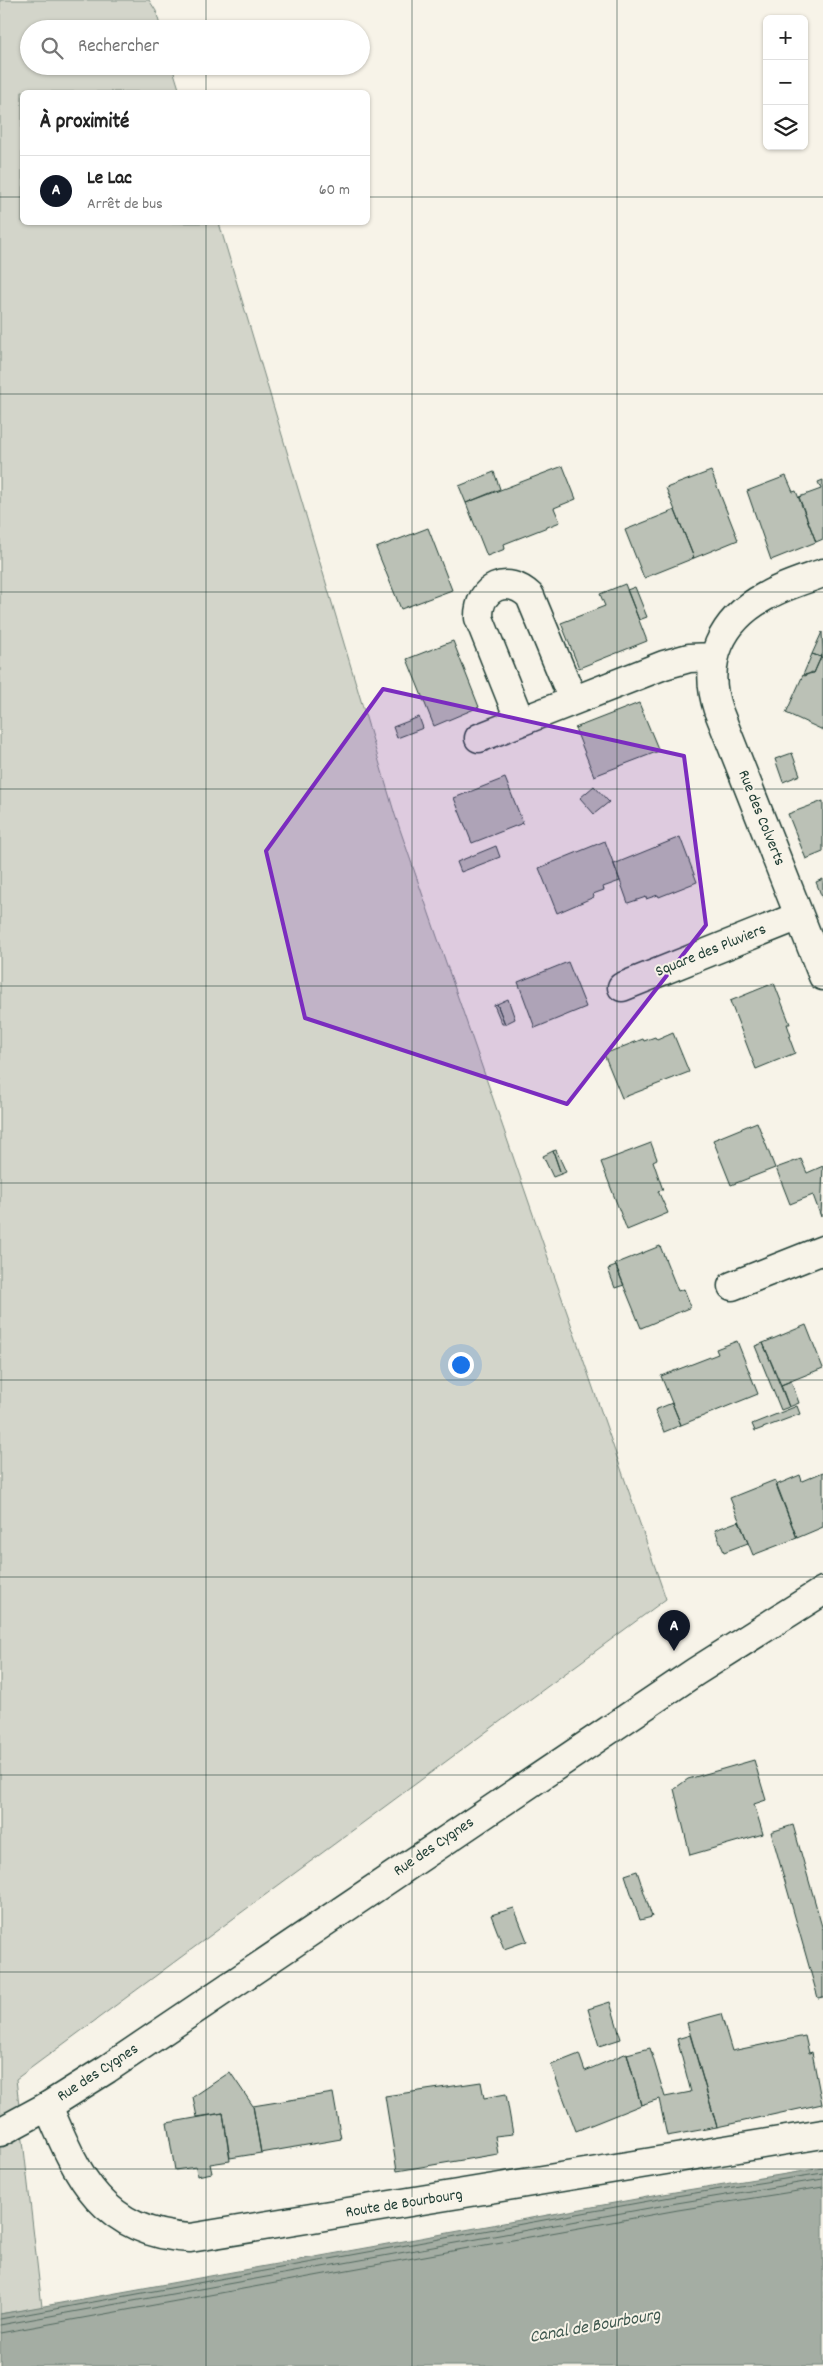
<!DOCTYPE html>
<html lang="fr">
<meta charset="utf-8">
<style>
:root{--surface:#fff;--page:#f2f2f2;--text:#222;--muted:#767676;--line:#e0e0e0;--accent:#111827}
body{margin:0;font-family:Dekko,sans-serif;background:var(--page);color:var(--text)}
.controls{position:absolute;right:15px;top:15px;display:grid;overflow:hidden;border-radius:8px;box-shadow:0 1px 4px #0004}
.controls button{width:45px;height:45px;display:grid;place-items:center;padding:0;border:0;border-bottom:1px solid var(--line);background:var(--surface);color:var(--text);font:25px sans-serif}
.you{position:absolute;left:460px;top:1364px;width:18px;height:18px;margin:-12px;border:4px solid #fff;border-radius:50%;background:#1a73e8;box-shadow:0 0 0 8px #1a73e833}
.badge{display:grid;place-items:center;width:32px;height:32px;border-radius:50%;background:var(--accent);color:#fff;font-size:16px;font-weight:700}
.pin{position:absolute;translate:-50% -41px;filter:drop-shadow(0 1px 2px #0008)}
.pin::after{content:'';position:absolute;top:26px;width:18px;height:15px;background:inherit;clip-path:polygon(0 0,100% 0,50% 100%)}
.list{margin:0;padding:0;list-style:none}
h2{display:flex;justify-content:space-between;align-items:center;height:65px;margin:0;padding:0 20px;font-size:21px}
h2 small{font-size:16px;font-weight:400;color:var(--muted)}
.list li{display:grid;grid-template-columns:32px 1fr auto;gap:15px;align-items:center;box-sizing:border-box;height:70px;padding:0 20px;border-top:1px solid var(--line)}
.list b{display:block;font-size:19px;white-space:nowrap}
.list p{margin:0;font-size:16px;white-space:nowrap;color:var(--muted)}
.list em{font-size:16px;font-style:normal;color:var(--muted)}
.icon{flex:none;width:28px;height:28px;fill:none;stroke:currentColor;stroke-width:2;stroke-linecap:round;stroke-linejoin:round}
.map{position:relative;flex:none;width:823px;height:2366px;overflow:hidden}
.search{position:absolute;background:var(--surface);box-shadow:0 1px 4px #0004;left:20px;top:20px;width:350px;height:55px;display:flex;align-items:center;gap:12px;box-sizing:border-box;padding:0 18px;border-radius:28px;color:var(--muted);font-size:19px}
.panel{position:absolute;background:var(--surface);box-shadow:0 1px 4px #0004;left:20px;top:90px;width:350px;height:135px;border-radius:8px}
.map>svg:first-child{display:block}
.green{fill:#d3d5ca;stroke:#79897f}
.water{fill:#a4ada3;stroke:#6f8077}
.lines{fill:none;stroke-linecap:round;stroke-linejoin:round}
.shore{stroke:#546a60;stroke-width:1}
.building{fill:#bbc1b6;stroke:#1f3d34}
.minor-casing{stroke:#1f3d34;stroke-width:31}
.secondary-casing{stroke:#1f3d34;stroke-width:31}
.minor{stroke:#f7f3e8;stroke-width:28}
.secondary{stroke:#f7f3e8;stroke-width:28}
.marked{fill:#7b2cbf;fill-opacity:0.2;stroke:#7b2cbf;stroke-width:4;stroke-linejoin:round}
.grid{fill:none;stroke:#1f3d34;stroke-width:1;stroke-opacity:0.55}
.labels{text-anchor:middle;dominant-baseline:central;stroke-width:4;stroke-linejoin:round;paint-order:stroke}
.street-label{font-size:16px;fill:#1f3d34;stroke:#f7f3e8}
.water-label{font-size:18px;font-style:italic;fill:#405950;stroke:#f7f3e8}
</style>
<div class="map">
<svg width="823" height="2366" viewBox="0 0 823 2366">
<rect width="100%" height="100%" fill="#f7f3e8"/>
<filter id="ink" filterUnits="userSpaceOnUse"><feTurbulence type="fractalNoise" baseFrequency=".02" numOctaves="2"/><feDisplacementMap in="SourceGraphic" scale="10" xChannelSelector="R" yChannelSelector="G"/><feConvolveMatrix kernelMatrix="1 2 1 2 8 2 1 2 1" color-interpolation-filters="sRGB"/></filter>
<g filter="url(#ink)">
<path class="green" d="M0,0H149L156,11L161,29H29V66H172L180,92H22V222L219,223L395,815L666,1599L16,2079L42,2307L0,2314Z"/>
<path class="water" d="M823,2168V2366H0V2314L675,2192Z"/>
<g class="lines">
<path class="shore" d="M0,2319L676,2196L823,2173
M0,2325L677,2203L823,2179
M0,2333L678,2210L823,2187"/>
</g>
<path class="building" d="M563,466L576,499L554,508L560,522L504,544L505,549L487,556L466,503Z
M711,471L738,540L694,558L666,488Z
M494,472L500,489L466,503L459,486Z
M786,476L793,492L796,491L816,542L771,560L747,491Z
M823,480V539L816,542L799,497L821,489L818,482Z
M675,510L694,558L644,578L625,530Z
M428,528L452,590L401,609L376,548Z
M625,584L647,641L579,668L561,623L605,606L600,594Z
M635,587L647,617L639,620L627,590Z
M822,632L823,653L821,657L812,654Z
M453,641L479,707L434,726L407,659Z
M812,654L821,657L814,673L812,672L805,676L803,675Z
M821,657L823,658V730L786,713L803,675L814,673Z
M639,703L659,751L594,776L575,728Z
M419,717L423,728L397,738L393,727Z
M792,753L800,775L783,782L775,759Z
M505,778L523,823L472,843L454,798Z
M594,786L609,802L594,814L580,798Z
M823,801V852L806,859L788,814Z
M680,837L697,882L659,897L658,895L646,899V897L628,903L614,864Z
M605,841L620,881L603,887L604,890L593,894L594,897L557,913L539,868Z
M496,846L500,857L461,872L457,862Z
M823,879V900L816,882Z
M568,962L586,1007L535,1028L518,982Z
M774,983L790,1024H787L791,1036L789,1037L795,1053L756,1069L730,1001Z
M508,999L515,1019L505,1024L497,1004Z
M497,1004L505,1024H502L494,1005Z
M673,1033L689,1072L622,1098L604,1054L643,1039L644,1041L655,1037L657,1040Z
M757,1122L775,1168L731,1185L713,1140Z
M651,1143L657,1159L653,1161L663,1190L658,1191L668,1213L627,1230L601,1162Z
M556,1150L566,1172L561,1174L553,1151Z
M553,1151L561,1174L553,1177L543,1156Z
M801,1159L807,1173L823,1166L821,1217L813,1195L790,1204L776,1168Z
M660,1246L678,1291L684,1289L691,1307L641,1328L615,1264Z
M616,1266L624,1285L615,1288L608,1269Z
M806,1325L823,1368L781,1385L763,1343Z
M737,1341L758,1394L681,1425L661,1376L718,1354L716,1349Z
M763,1343L789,1407L781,1410L755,1346Z
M791,1381L799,1403L789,1407L781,1385Z
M672,1403L681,1425L664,1432L655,1410Z
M797,1406L800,1414L755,1431L752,1424Z
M823,1472V1527L797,1538L776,1485L800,1475L802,1481Z
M775,1480L797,1538L753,1555L730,1498Z
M739,1521L748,1543L724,1552L715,1530Z
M754,1760L766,1800L754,1804L763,1834L690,1855L674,1789L688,1779Z
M793,1825L823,1930V1997L818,1998L771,1832Z
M637,1871L652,1917L640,1920L625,1875Z
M514,1908L527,1941L504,1949L491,1915Z
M610,2002L621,2039L599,2046L588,2009Z
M721,2014L732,2051L805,2036L809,2053L812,2052L822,2104L717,2127L687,2023Z
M690,2035L717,2127L667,2136L659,2099L641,2105L627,2054L650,2048L665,2097L691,2092L677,2039Z
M627,2053L641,2105L576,2131L551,2065L579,2054L585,2071Z
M230,2072L253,2106L261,2153L230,2158L223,2113L197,2117L193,2097Z
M481,2082L484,2098L506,2094L513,2134L495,2136L498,2154L397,2171L385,2096Z
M333,2093L341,2139L261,2153L253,2106Z
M223,2113L230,2161L210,2164L212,2173L197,2176L196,2167L175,2170L167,2123Z"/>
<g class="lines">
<defs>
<path id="minor" d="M823,573C804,580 783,586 766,596C721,620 702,662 718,710L823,976
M520,721L479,618C478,587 508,574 530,596L573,700
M479,738L664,665L689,658L713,657
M622,987L799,916
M732,1286L823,1250
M48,2106C78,2178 103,2233 190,2238L823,2134"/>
<path id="secondary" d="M0,2132L48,2106L107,2069L695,1672L823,1591"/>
</defs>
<use href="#minor" class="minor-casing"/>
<use href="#secondary" class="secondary-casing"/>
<use href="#minor" class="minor"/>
<use href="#secondary" class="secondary"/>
</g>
</g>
<path class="marked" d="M383,689L684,756L706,925L567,1104L305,1018L266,851Z"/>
<path class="grid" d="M206,0V29M412,0V2366M617,0V2366M206,66V92M0,197H22M368,197H823M206,222V2366M0,394H823M0,592H823M0,789H823M0,986H823M0,1183H823M0,1380H823M0,1577H823M0,1775H823M0,1972H823M0,2169H823"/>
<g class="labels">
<g class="street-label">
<text transform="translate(761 818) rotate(68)">Rue des Colverts</text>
<text transform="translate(711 951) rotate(-22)">Square des Pluviers</text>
<text transform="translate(434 1847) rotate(-34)">Rue des Cygnes</text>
<text transform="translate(98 2073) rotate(-33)">Rue des Cygnes</text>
<text transform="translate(404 2204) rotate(-9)">Route de Bourbourg</text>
</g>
<g class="water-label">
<text transform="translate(595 2327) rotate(-10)">Canal de Bourbourg</text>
</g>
</g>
</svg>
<div class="controls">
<button>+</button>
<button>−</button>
<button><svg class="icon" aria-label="layers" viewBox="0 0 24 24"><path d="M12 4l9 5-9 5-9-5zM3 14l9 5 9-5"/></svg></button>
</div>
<div class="you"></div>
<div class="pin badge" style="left:674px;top:1651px">A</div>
<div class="search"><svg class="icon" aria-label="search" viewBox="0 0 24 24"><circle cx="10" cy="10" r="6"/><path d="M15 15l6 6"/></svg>Rechercher</div>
<section class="panel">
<h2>À proximité<small></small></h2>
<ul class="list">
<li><span class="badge">A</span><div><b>Le Lac</b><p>Arrêt de bus</p></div><em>60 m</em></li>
</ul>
</section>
</div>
